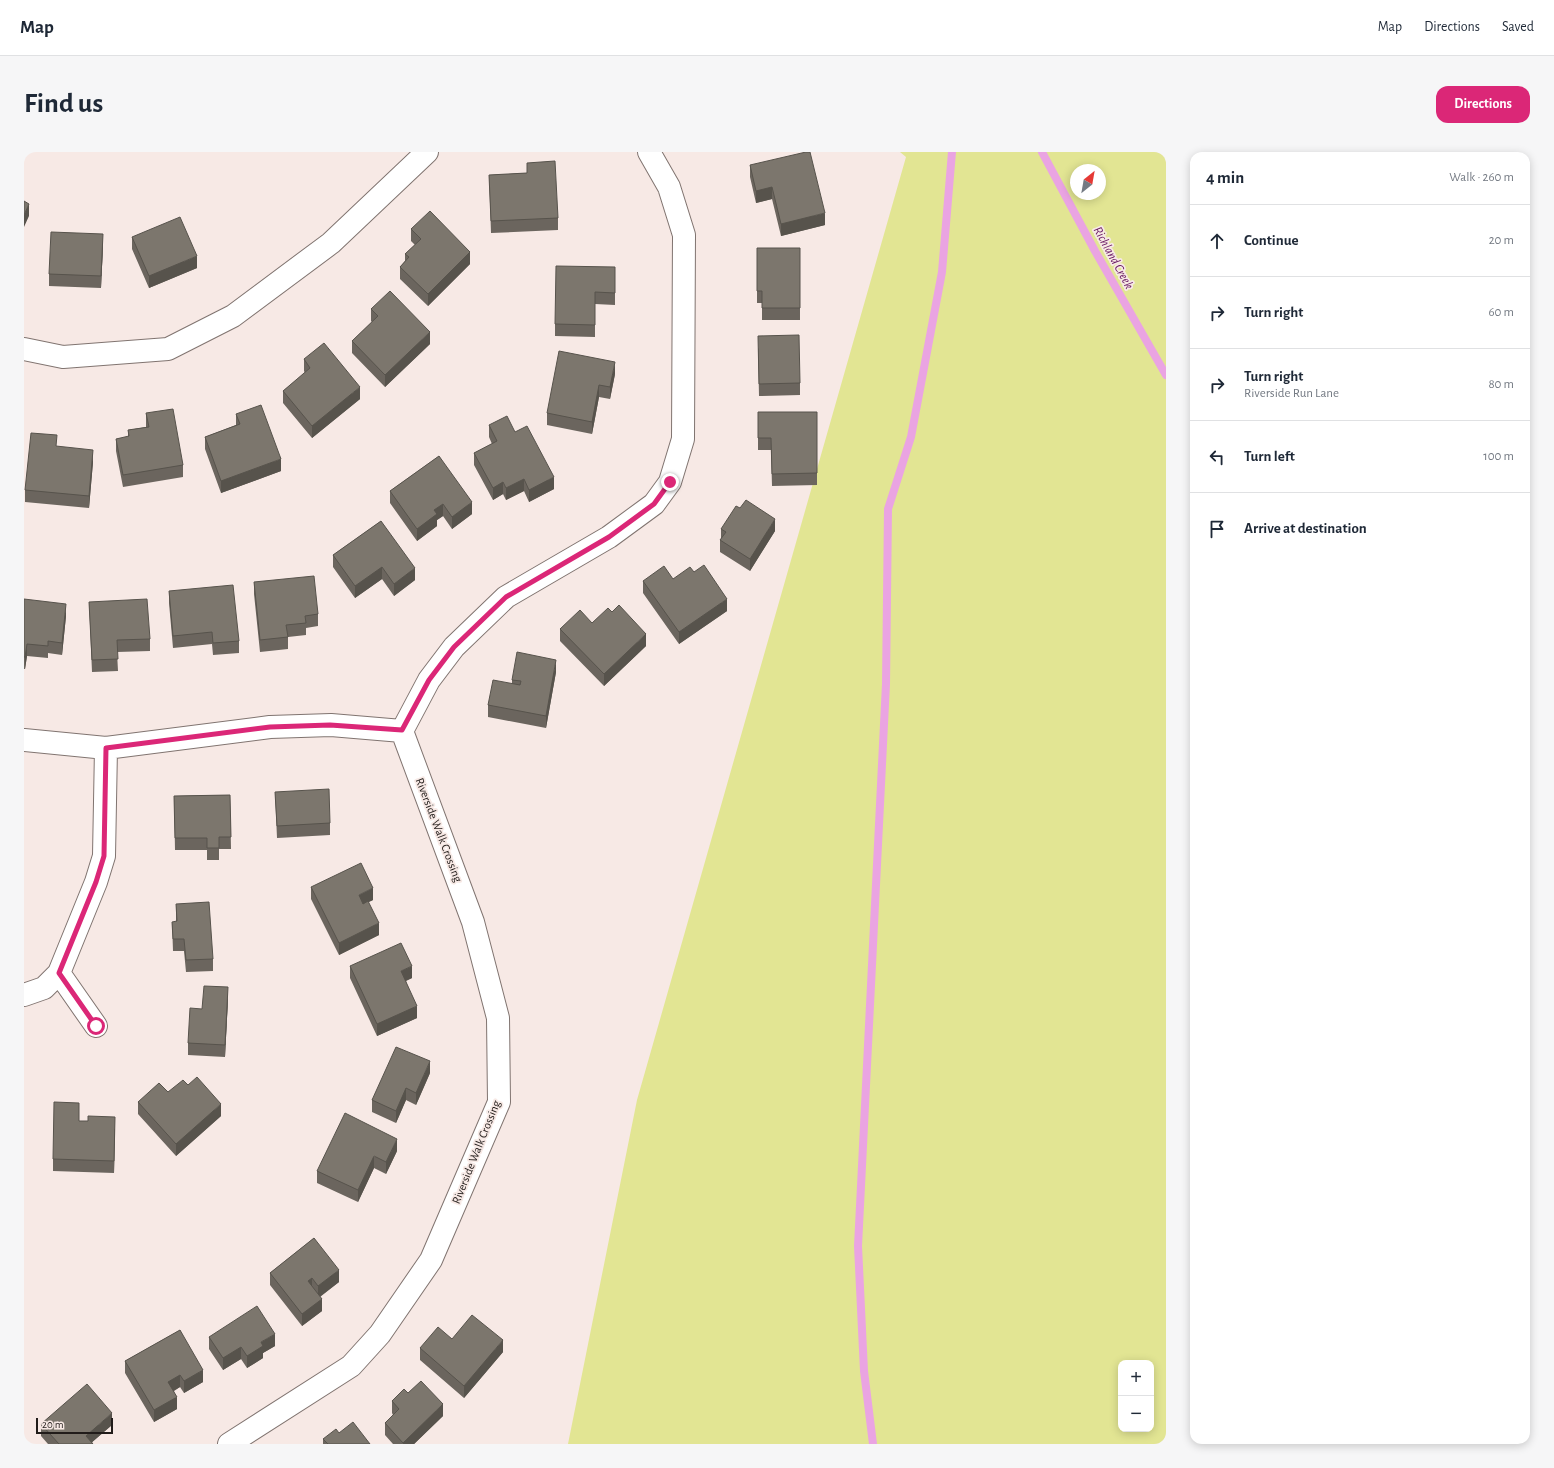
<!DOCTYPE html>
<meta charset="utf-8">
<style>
:root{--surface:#fff;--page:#f6f6f7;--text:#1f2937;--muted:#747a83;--line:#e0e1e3;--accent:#db2777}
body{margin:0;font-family:"Alegreya Sans",sans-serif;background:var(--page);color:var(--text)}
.controls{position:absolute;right:12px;bottom:12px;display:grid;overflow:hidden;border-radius:8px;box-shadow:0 2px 10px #0003}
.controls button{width:36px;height:36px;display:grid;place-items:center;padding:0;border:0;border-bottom:1px solid var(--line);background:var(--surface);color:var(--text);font:20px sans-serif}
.compass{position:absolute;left:1046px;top:12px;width:36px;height:36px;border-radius:50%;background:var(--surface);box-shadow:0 2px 10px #0003;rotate:31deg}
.scale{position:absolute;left:12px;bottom:10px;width:77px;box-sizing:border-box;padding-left:4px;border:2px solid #211c1a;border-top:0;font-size:11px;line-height:14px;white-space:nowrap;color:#211c1a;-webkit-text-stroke:3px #f7e9e5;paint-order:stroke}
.stop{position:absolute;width:12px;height:12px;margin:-9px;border:3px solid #db2777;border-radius:50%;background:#fff}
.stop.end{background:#db2777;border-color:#fff;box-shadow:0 1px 4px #0008}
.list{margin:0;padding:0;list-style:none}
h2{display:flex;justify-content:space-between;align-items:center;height:52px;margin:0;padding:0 16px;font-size:17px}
h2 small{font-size:13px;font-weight:400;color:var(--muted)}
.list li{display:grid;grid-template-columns:26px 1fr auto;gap:12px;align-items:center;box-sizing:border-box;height:72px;padding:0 16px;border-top:1px solid var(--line)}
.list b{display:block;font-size:15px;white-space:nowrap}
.list p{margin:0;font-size:13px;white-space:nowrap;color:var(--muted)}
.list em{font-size:13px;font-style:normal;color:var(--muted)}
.icon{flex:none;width:22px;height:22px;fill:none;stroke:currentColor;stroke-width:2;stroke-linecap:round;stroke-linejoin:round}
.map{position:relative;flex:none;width:1142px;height:1292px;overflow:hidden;border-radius:12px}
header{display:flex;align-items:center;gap:24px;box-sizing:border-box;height:56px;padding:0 20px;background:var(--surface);border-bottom:1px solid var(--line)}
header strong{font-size:19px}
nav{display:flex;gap:22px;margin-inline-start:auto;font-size:14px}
.intro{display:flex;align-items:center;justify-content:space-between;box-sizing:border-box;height:96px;padding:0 24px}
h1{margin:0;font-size:28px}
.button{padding:10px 18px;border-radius:12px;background:var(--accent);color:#fff;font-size:14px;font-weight:700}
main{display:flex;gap:24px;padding:0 24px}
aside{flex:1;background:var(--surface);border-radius:12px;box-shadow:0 2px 10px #0003}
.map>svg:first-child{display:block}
.green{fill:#e2e593;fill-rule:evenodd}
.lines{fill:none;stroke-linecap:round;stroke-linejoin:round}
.stream{stroke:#eaa4e2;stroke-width:8}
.street-casing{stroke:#807470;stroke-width:24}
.street{stroke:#fff;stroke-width:22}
.wall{fill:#6b655e}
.shaded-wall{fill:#57534c}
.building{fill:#7c766d;stroke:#57534c}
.route{stroke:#db2777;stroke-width:5}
.labels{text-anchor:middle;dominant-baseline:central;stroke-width:3.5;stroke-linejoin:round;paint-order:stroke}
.street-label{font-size:12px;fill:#211c1a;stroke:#f7e9e5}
.water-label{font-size:13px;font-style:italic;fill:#671662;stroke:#f7e9e5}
</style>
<header>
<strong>Map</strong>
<nav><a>Map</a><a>Directions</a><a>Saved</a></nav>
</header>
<div class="intro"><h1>Find us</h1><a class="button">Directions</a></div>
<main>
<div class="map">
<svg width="1142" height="1292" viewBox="0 0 1142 1292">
<rect width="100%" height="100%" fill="#f7e9e5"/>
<path class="green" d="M876,0H1142V1292H544L613,948L882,5ZM1052,18H1076V42H1052ZM1097,1211H1127V1277H1097Z"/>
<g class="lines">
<path class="stream" d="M1018,0L1071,99L1142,223
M849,1292L840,1219L834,1094L862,532L864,357L887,285L918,120L928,0"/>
<defs>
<path id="street" d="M0,197L39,205L144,197L209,164L307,91L403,0
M378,579L405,528L430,495L482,445L585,385L630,352L646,330L659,287L660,83L645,35L625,0
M0,588L82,596L246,575L307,573L378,579
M35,821L72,874
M0,843L20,836L35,821L72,730L80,704L82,596
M205,1292L327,1214L356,1182L407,1108L475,950L474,866L449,770L378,579"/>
</defs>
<use href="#street" class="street-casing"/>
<use href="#street" class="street"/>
</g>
<path class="wall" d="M503,11L534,66V78L467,81L465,23L503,21Z
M726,13L801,73L757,84L748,47L732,51L726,25Z
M387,77L446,112L404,154L376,127V115L381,109V102L391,93L387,89Z
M108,85L173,116L125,136L108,97Z
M79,94L77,136L25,134V122Z
M733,96H776V168H738V151H733Z
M591,115V153L571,152V185L531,184V172Z
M347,157L406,192L361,235L328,201V189L348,170L347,169Z
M734,196L776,231V243L735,244Z
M280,207L336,247L288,286L259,251V239L281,221L280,219Z
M591,222L586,247L575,245L568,282L523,273V261Z
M734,260H793V333L748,334L747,298H734Z
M122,261L159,313V325L99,335L92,299V287L104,285V278L122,275Z
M212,262L257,319L197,341L181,297V285L212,273Z
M465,273L491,280L530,337L505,350L500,339L482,348L479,342L469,348L450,313V301L468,292L465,285Z
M33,295L69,310L65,356L1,350V338Z
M415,304L448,362L428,377L419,364L413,368V374L393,389L366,351V339Z
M357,369L391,428L370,444L358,427L331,446L309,415V403Z
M697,377L751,379L726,419L696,400V388L697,387Z
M670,420L703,459L655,492L619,441V429L649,427Z
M230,430L294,462V474L282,476V483L264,485V497L236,500L230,442Z
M145,439L215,489V501L189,503L188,492L149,496L145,451Z
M0,447L42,464L38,503L24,501V506L3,504L1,517H0Z
M65,450L126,487V499L93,500L94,519L68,520Z
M568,471L622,494L580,534L536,489V477Z
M532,520L522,576L464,565V553L488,531V528Z
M251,640L306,671V683L253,686Z
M206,643L207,697H195V708H183V698H151L150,644Z
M287,735L349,748L344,750L355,783L315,803L287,747Z
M152,752L189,807V819L162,820L160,799H149L148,770H152Z
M326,814L388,826L382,829L393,866L353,884L326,826Z
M204,847L201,905L164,903V891L178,857Z
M406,921L392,953L382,948L372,971L348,960V948Z
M164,933L197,964L152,1004L114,962V950L144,940Z
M55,969L91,977L90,1021L29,1019V1007Z
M373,999L362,1022L350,1016L334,1050L293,1031V1019Z
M290,1086L315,1130L296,1145L298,1159L278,1174L246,1133V1121Z
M156,1178L179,1230L160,1241L156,1235L150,1239L153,1257L130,1270L101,1221V1209Z
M185,1185L251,1194L239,1201V1206L223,1216L217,1207L199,1218L185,1197Z
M428,1187L479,1200L440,1246L396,1208V1196Z
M384,1241L419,1264L390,1292H369L361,1283V1271L369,1263L368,1261V1249Z
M17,1272L88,1273L68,1290L69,1292H24L17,1284Z
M315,1281L346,1292H299V1287Z"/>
<path class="shaded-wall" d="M748,35V47L732,51V39Z
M5,52V64L0,75V63Z
M801,61V73L757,84V72Z
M79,82V94L77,136V124Z
M446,100V112L404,154V142Z
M173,104V116L125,136V124Z
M406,180V192L361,235V223Z
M591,210V222L586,247V235Z
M575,233V245L568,282V270Z
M336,235V247L288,286V274Z
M69,298V310L65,356V344Z
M257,307V319L197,341V329Z
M530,325V337L505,350V338Z
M500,327V339L482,348V336Z
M479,330V342L469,348V336Z
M448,350V362L428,377V365Z
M419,352V364L413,368V374L393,389V377L410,358Z
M751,367V379L726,419V407Z
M358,415V427L331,446V434Z
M391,416V428L370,444V432Z
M703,447V459L655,492V480Z
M42,452V464L38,503V491Z
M622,482V494L580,534V522Z
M3,492V504L1,517V505Z
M532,508V520L522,576V564Z
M349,736V748L335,755V743Z
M355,771V783L315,803V791Z
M388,814V826L377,831V819Z
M204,835V847L201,905V893Z
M393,854V866L353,884V872Z
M406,909V921L392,953V941Z
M382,936V948L372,971V959Z
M197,952V964L152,1004V992Z
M91,965V977L90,1021V1009Z
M373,987V999L362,1022V1010Z
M350,1004V1016L334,1050V1038Z
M315,1118V1130L294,1146V1134Z
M288,1126V1138L284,1129Z
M298,1147V1159L278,1174V1162Z
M251,1182V1194L239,1201V1206L223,1216V1204L237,1190Z
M479,1188V1200L440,1246V1234Z
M217,1195V1207L199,1218V1206Z
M179,1218V1230L160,1241V1229Z
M156,1223V1235L144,1242V1230Z
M153,1245V1257L130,1270V1258Z
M419,1252V1264L390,1292H379V1291Z
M88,1261V1273L66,1292L62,1284Z"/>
<path class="building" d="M782,0H786L801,61L757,72L748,35L732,39L726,13Z
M531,9L534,66L467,69L465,23L503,21V11Z
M0,49L5,52L0,63Z
M406,59L446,100L404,142L376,115L385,105L381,102L397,87L387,77Z
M156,65L173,104L125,124L108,85Z
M27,80L79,82L77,124L25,122Z
M733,96H776V156H738V139H733Z
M532,114L591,115V141L571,140V173L531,172Z
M366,139L406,180L361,223L328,189L354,164L347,157Z
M775,183L776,231L735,232L734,184Z
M300,191L336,235L288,274L259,239L286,216L280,207Z
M535,199L591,210L586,235L575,233L568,270L523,261Z
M237,253L257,307L197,329L181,285L216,272L212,262Z
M149,257L159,313L99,323L92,287L105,284L104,278L125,275L122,261Z
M734,260H793V321L748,322L747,286H734Z
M483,264L491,280L503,274L530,325L505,338L500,327L482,336L479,330L469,336L450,301L473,289L465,273Z
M7,281L33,283L32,294L69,298L65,344L1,338Z
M415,304L448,350L428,365L419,352L410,358L413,362L393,377L366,339Z
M722,348L751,367L726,407L696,388L702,380L697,377L712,354L716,356Z
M357,369L391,416L370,432L358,415L331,434L309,403Z
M680,413L703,447L655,480L619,429L640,414L649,427L666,415L670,420Z
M290,424L294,462L281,464L282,471L262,473L264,485L236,488L230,430Z
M209,433L215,489L189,491L188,480L149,484L145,439Z
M0,447L42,452L38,491L24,489V494L3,492L1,505H0Z
M123,447L126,487L93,488L94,507L68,508L65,450Z
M595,453L622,482L580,522L536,477L556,458L568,471L584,456L588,460Z
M493,500L532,508L522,564L464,553L469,528L496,533L497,529L488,528Z
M305,637L306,671L253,674L251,640Z
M206,643L207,685H195V696H183V686H151L150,644Z
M337,711L349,736L335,743L339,752L344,749L355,771L315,791L287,735Z
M185,750L189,807L162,808L160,787H149L148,770L153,769L152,752Z
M377,791L388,814L377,819L393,854L353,872L326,814Z
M180,834L204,835L201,893L164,891L166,856L178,857Z
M372,895L406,909L392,941L382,936L372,959L348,948Z
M173,925L197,952L152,992L114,950L135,931L144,940L159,928L164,933Z
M30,950L55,951V969H64V964L91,965L90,1009L29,1007Z
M321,961L373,987L362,1010L350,1004L334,1038L293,1019Z
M290,1086L315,1118L294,1134L288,1126L284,1129L298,1147L278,1162L246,1121Z
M233,1154L251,1182L237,1190L239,1194L223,1204L217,1195L199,1206L185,1185Z
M448,1163L479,1188L440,1234L396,1196L414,1175L428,1187Z
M156,1178L179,1218L160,1229L156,1223L144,1230L153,1245L130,1258L101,1209Z
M397,1229L419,1252L379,1291L361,1271L375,1257L368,1249L380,1237L384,1241Z
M63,1232L88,1261L62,1284L69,1292H35L17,1272Z
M329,1270L346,1292H304L299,1287L312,1277L315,1281Z"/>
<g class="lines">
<path class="route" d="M72,874L35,821L72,730L80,704L82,596L246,575L306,573L378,578L405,528L430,495L482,445L585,385L630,352L646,330"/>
</g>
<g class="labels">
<g class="street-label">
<text transform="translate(415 678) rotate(69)">Riverside Walk Crossing</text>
<text transform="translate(452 1000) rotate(-68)">Riverside Walk Crossing</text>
</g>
<g class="water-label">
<text transform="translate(1089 106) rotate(61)">Richland Creek</text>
</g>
</g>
</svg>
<div class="controls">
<button>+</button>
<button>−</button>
</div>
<svg class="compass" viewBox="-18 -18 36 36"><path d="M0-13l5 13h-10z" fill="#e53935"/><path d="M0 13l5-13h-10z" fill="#747a83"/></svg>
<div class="scale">20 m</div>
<div class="stop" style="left:72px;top:874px"></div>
<div class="stop end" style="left:646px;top:330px"></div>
</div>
<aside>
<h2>4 min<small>Walk · 260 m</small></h2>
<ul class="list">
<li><svg class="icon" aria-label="ahead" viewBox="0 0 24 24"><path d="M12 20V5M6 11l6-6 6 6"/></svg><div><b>Continue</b></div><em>20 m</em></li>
<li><svg class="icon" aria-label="right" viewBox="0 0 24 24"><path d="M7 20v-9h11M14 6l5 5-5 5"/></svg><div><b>Turn right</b></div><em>60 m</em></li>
<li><svg class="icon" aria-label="right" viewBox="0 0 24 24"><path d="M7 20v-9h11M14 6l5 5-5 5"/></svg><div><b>Turn right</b><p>Riverside Run Lane</p></div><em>80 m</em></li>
<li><svg class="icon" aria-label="left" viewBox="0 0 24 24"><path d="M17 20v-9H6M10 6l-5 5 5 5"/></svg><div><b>Turn left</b></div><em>100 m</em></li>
<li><svg class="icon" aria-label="arrive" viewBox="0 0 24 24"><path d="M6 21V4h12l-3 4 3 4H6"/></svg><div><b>Arrive at destination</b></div></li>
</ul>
</aside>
</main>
